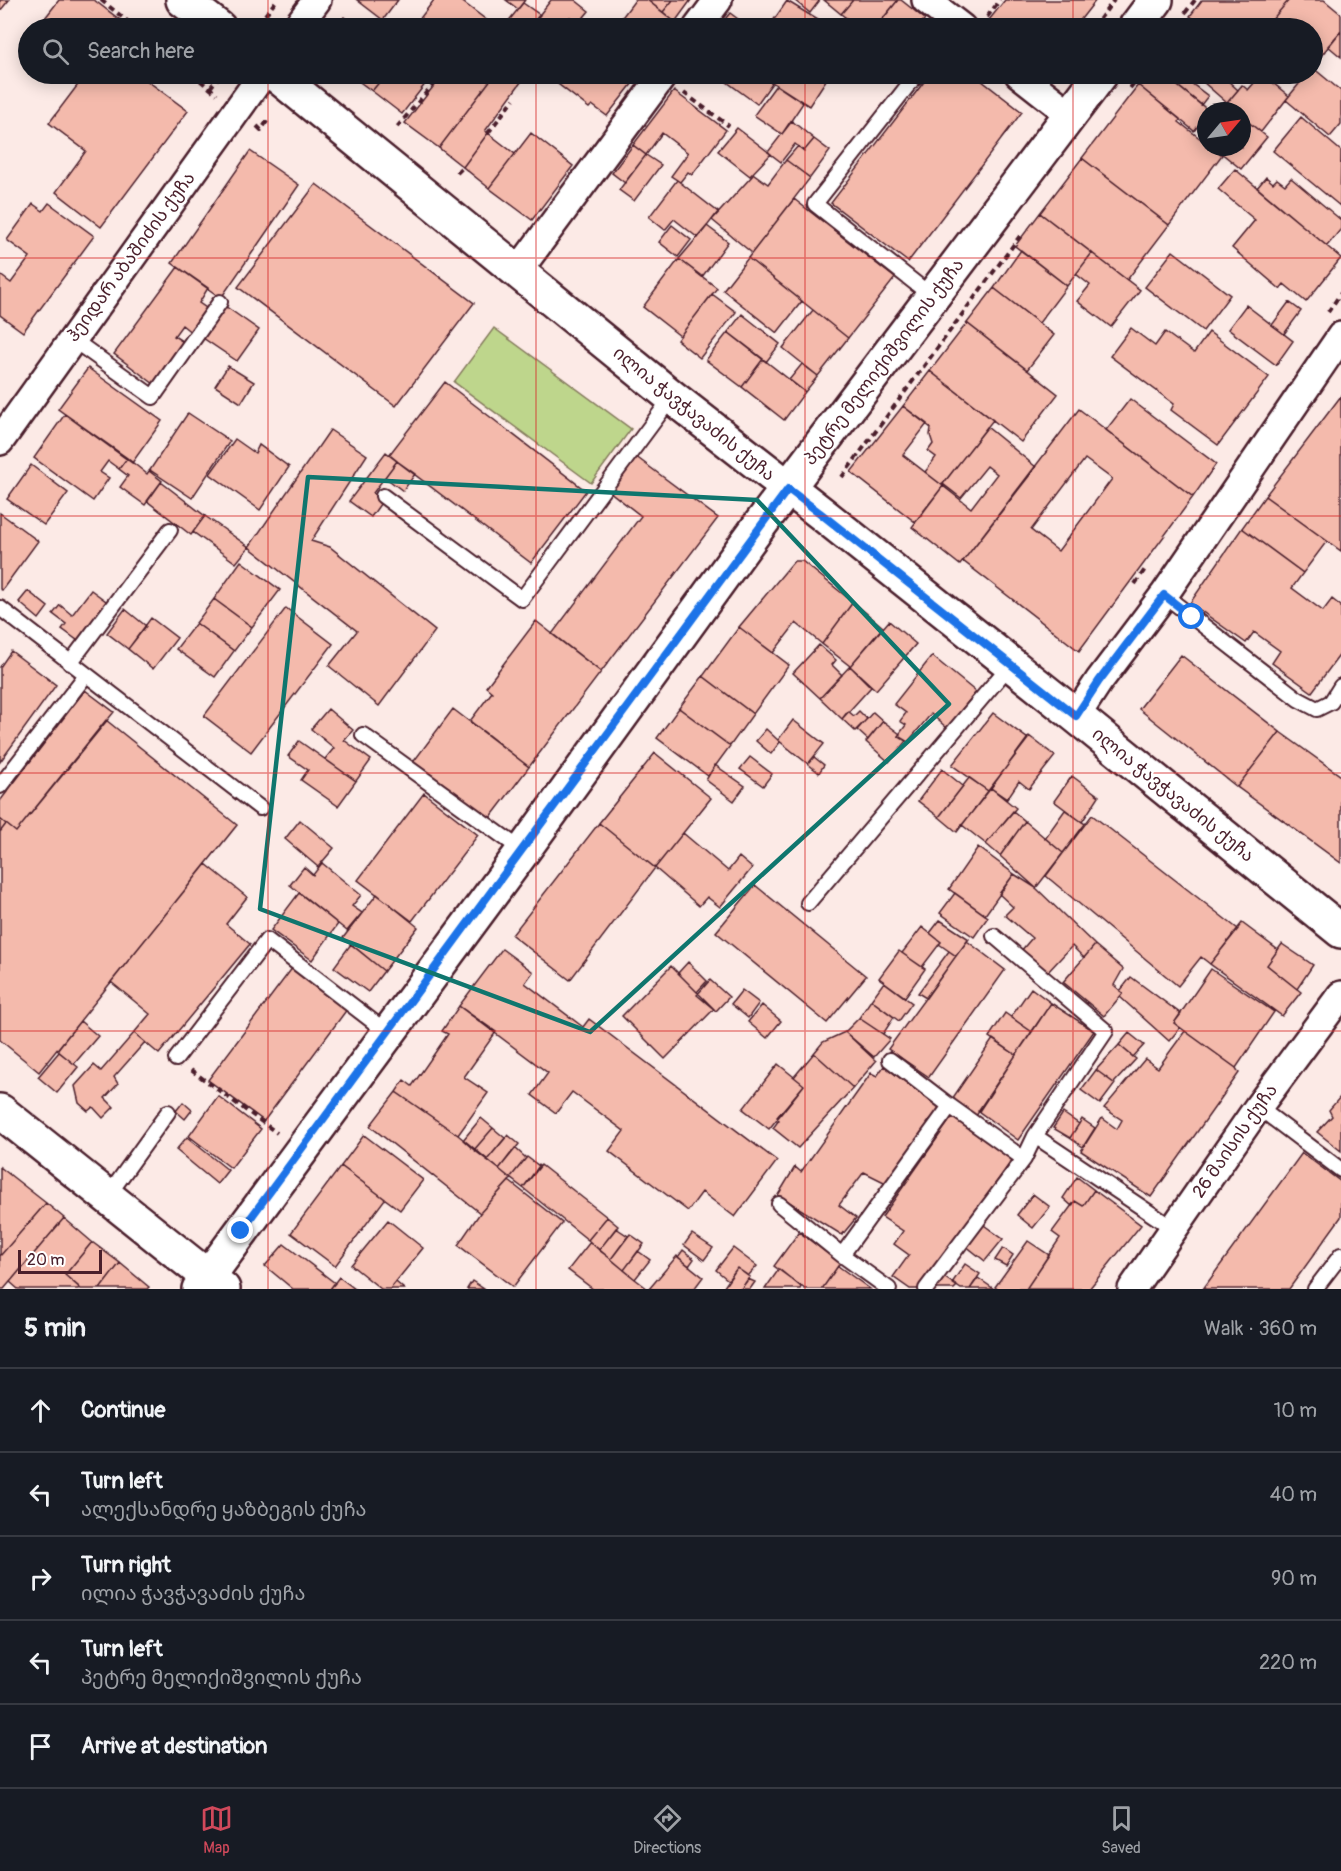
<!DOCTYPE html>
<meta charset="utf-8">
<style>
:root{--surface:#171b24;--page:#20242c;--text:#f1f3f6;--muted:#9ea1a6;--line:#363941;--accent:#d1495b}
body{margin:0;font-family:Pangolin,"Noto Sans Georgian",sans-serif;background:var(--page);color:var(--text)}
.compass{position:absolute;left:1197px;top:102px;width:54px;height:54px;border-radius:50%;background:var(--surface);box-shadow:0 3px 15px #0003;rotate:61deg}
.scale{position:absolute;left:18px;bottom:15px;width:84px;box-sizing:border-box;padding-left:6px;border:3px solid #4a1f2b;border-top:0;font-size:16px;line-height:21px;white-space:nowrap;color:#4a1f2b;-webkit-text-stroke:4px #fff;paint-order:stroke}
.stop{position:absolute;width:18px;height:18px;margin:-14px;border:4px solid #1a73e8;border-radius:50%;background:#fff}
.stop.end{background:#1a73e8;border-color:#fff;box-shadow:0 2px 6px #0008}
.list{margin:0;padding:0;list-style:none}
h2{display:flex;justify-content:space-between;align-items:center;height:78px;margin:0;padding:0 24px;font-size:26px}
h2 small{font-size:20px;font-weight:400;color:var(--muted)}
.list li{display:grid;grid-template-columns:39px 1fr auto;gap:18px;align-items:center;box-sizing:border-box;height:84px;padding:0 24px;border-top:2px solid var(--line)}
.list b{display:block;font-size:22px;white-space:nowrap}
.list p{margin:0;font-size:20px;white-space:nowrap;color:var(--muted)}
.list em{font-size:20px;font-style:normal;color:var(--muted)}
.icon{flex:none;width:33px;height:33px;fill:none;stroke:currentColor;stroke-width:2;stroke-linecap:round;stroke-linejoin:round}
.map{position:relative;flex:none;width:1341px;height:1289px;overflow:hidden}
.search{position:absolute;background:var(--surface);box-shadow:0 3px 15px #0003;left:18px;right:18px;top:18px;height:66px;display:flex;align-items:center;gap:15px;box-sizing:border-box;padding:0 21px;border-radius:33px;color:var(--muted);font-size:22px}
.sheet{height:498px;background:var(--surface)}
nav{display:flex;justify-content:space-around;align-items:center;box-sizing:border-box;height:84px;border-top:2px solid var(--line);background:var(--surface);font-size:16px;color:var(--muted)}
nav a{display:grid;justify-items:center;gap:3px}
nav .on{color:var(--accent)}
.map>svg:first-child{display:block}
.green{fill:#bed68c;stroke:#847a5c;stroke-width:1.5}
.building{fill:#f4baac;stroke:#4a1f2b;stroke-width:1.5;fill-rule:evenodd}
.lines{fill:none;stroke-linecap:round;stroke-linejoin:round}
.lane-casing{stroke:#4a1f2b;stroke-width:18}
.street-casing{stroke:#4a1f2b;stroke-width:32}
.secondary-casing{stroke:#4a1f2b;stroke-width:38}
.path{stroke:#4a1f2b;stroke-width:4;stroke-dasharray:6 4.5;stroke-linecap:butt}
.lane{stroke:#fff;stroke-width:14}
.street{stroke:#fff;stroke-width:27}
.secondary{stroke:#fff;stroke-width:33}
.route{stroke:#1a73e8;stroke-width:8}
.marked{fill:none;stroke:#0f766e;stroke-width:4.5;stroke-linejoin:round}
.grid{fill:none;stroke:#d62828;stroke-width:1.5;stroke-opacity:0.55}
.labels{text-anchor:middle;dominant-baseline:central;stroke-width:4.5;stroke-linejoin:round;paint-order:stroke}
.street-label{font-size:18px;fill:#4a1f2b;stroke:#fff}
</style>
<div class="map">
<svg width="1341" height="1289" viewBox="0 0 1341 1289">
<rect width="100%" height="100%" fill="#fceae6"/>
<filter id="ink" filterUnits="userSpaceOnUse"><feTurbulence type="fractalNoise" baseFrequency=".0167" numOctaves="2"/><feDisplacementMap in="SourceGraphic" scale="12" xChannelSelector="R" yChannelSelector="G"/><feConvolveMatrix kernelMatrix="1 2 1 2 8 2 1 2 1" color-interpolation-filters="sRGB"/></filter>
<g filter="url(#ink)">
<path class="green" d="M494,328L631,429L591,483L454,382Z"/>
<path class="building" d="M0,0H9L0,11Z
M59,0H94L124,23L120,28H40L38,27Z
M357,0H398L383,20Z
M434,0H460L497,28H419L415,25Z
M506,0H525L518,9Z
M551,0H575L589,11L579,23L570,17L562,28H529Z
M635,0H647L675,22L671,28H623L617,24Z
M647,0H673L663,12Z
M673,0H691L675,22L663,12Z
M794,0H820L810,13Z
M824,0H853L841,14Z
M853,0H898L875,28H859L841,14Z
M898,0H901L925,19L917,28H882L878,25Z
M1005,0H1096L1074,28H989L985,25Z
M1202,0H1289L1265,28H1206L1190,16Z
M1289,0H1324L1341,14V31L1312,67V28H1265Z
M787,1L831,28H768Z
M523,3L540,15L529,28H503Z
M730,13L750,28H718Z
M344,17L359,28H335Z
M845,17L859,28H836Z
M1341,31V57L1328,46Z
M1312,67L1341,91V124L1330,137L1286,100L1307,74H1312Z
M86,74H138L188,111L101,227L56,192L86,151L49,123Z
M349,74H386L372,91Z
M386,74H433L402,114L372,91Z
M443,74H495L439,148L405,123Z
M495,74H527L485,131L488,133L463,167L439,148Z
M566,74H640L607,116L592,105L589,108L558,84Z
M716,74H759L772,83L757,104Z
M766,74H830L809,106L764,77Z
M930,74H973L1022,112L908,262L831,203Z
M1148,74H1163L1209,111H1206V116L1194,131L1138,85Z
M1163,74H1179L1208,96L1201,105Z
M1194,74H1232L1227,80L1238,90L1227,103Z
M1262,74L1289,96L1261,132L1242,117V111H1236L1227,103L1242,85L1248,90Z
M1288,74H1307L1300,83Z
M776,85L803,103L782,134L754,115Z
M1138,85L1180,119L1179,122L1206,143V147H1212L1222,155L1169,225L1082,158Z
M674,91L726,130L692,175L688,172L680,182L671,176L688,153L662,133L646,155L633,145Z
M1242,117L1267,137L1241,169L1214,147H1242Z
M1301,117L1341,151L1340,206L1273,151Z
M792,121L814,139L804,151L795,144L781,162L768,152Z
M737,128L771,154L750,176L718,151Z
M488,133L515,154L489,188L463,167Z
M531,133L573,166L532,220L489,188Z
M814,139L830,151L810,178L786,160L798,146L804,151Z
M633,145L646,155L625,183L612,173Z
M250,151L299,185L221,298L172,263Z
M646,155L661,165L634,201L619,190Z
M1082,158L1169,225L1127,280L1040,213Z
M786,160L810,178L752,253L712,220L754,174L768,184Z
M1235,169L1341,258L1306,302L1284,284L1280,289L1232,248L1255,220L1218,189Z
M1266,177L1273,183L1277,179L1285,185L1291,178L1341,220V229L1327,246L1257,188Z
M677,180L718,212L698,238L674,219L665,230L649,217Z
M316,184L474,303L396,406L238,287Z
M794,199L895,278L848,338L748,258Z
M49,203L94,236L23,332L0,315V275L11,283L30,257L7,240L33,204L43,211Z
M1040,213L1092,253L1067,286L1015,246Z
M672,225L691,240L678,257L659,242Z
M707,226L728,242L702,277L679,259Z
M1021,250L1067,286L1039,323L994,288Z
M1173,251L1230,295L1203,331L1145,287Z
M1092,253L1140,290L1111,327L1077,301L1090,285L1076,274Z
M748,258L802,301L777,333L723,290Z
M679,259L717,288L680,336L643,307Z
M178,267L208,288L199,303L209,310L192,333L182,325L174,336L185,343L154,384L114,354Z
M994,288L1054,335L1027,370L967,323Z
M712,294L736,312L700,358L677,340Z
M1289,302L1301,311L1284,334L1272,325Z
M1246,305L1293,341L1276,365L1228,329Z
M225,306L259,330L237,361L203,338Z
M813,310L848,338L818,376L783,348Z
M742,314L780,344L766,362L728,332Z
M967,323L1058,394L1021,442L930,371Z
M1131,328L1155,346L1165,332L1194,353L1209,332L1269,377L1218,445L1171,410L1174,404L1110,356Z
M728,332L763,359L742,387L706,360Z
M763,359L805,392L784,420L742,387Z
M802,364L818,376L805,392L789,380Z
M228,366L254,382L241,403L215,386Z
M88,368L162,421L132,463L58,409Z
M930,371L993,420L942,485L925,472L936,457L928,451L933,444L930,435L931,428L903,406Z
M445,382L586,491L531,563L389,455Z
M1341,396V551L1265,496Z
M1130,399L1216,464L1193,497L1106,430Z
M903,406L927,424L903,455L943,486L915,522L851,472Z
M1079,409L1193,497L1079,651L963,561ZM1085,459L1112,479L1058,551L1031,530Z
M188,413L230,441L192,498L150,470Z
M65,414L127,458L119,469L108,461L100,472L109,478L93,501L34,458Z
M987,427L1036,467L960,565L912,527L943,486L971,508L997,474L987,466L961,498L943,484Z
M330,430L367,455L311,541L330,547L435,631L379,706L329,666L357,631L249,547Z
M235,439L255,453L259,445L289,467L260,510L210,474Z
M386,452L397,461L373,493L383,500L371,517L349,501Z
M635,456L718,518L601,672L552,634L641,516L609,491Z
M127,458L147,474L149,471L162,481L145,505L120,487L128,476L119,469Z
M397,461L415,474L403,491L385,477Z
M31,465L68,493L44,525L7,499Z
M161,482L205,516L191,535L147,501Z
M1265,496L1327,541L1303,573L1242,528Z
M0,513L38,541L2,590L0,589Z
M205,516L249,547L236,563L193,532Z
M1242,528L1303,573L1292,588L1323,611L1332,599L1341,606V653L1312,692L1272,663L1280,651L1254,632L1246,643L1190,603Z
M241,561L280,590L252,627L214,599Z
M794,561H802L853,602L822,644L796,623L773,653L739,627Z
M91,590L110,604L81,643L62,629L66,624L53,614L60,605L72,615Z
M28,591L48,607L39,619L19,602Z
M214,599L252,627L234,651L196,623Z
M853,602L883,627L850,666L822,644Z
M286,608L333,644L251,752L204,716Z
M125,609L146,626L128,649L107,633Z
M151,618L177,638L153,669L128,649Z
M536,621L601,672L529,767L470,721L492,692L486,687Z
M889,621L916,644L876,690L850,666Z
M196,623L234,651L215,677L176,649Z
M739,627L789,665L753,714L703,676Z
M819,645L836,660L832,665L842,675L820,698L793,673Z
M11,651L56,685L0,762V667Z
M1181,655L1280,732L1237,787L1139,709Z
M932,656L976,692L947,728L931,714L908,742L898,736L906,725L900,721L906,713L894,704Z
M850,666L871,687L842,719L820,698Z
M703,676L753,714L730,746L679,708Z
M85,690L114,712L16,832L0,819V801Z
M679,708L730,746L708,776L657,738Z
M328,709L353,730L344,740L371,760L356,781L325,759L334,748L311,729Z
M453,709L529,767L487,822L411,765Z
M848,711L854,716L859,711L867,719L855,731L842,719Z
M873,712L883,721L868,740L857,730Z
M993,713L1028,739L988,791L952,765Z
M106,720L237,825L39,1072L0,1040V832L6,824L16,832Z
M793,720L824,744L808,764L778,740Z
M883,721L900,734L898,736L906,741L889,762L866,742Z
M766,729L780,742L771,754L756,741Z
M1280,732L1341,776V863L1237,787Z
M1029,736L1055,756L1029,789L1019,781L1007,799L991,788Z
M299,741L356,781L338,806L301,780L308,770L288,756Z
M655,753L711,798L655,868L599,823Z
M750,757L772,774L763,786L740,769Z
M814,757L824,765L819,773L808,764Z
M715,765L745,786L734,801L706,780Z
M942,769L963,786L939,817L918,801Z
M1072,776L1099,796L1082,822L1054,801Z
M969,778L988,791L957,832L939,817Z
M991,788L1016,808L986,844L962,825Z
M424,793L478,835L412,921L358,880Z
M1065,810L1085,824L1063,853L1045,838Z
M1013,811L1025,821L1000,856L986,844Z
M1092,815L1238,929L1210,964L1201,957L1178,986L1046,876Z
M0,819L6,824L0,832Z
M300,820L334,848L318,867L285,839Z
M1025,821L1063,853L1036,888L1000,856Z
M599,823L655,868L570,980L512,935Z
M683,833L728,871L739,857L752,868L720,907L707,897L699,906L655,868Z
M978,847L1014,874L985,915L949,889Z
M322,863L361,895L352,906L362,913L347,931L290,885L304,867L313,875Z
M206,864L247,897L226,924L250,944L159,1054L134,1033L150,1014L111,982Z
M1014,874L1036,888L1095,945L1084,958L1072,946L1046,974L1020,952L1032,938L1005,915L1013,907L999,894Z
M755,885L866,976L827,1023L716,932Z
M299,893L338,924L312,960L271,930Z
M955,893L988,917L974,937L940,913Z
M377,894L418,927L384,971L343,938Z
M940,920L969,939L956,956L939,944L941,942L930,933Z
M1242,923L1278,950L1267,965L1301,992L1282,1016L1210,964Z
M922,927L941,942L922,967L902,953Z
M967,941L1005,970L929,1077L888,1049Z
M351,944L384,971L368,992L334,967Z
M1282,944L1313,965L1297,989L1267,965Z
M1095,945L1123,969L1114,985L1123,993L1104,1016L1063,982Z
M502,949L533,972L525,983L583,1027L589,1019L777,1161L735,1217L702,1192L688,1211L609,1151L624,1131L572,1092L556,1113L532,1095L548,1073L459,1006Z
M899,951L925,969L905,997L879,978Z
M949,951L956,956L926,998L918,993Z
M688,962L707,981L697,992L678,973Z
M671,966L714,1009L665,1059L622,1016Z
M293,967L348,1008L264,1121L208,1080Z
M1211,969L1274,1012L1236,1068L1174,1023Z
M1131,977L1181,1014L1174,1023L1180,1028L1169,1041L1120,997L1123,993L1120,991Z
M710,980L729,997L716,1011L697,995Z
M884,982L912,1003L899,1021L871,1000Z
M1031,988L1051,1003L1032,1032L1011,1017Z
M742,990L759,1003L748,1018L731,1004Z
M871,1000L894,1017L883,1034L859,1018Z
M1051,1003L1094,1031L1018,1140L978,1111Z
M762,1005L781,1021L767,1038L748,1022Z
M459,1006L496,1032L464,1077L488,1093L458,1135L396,1092L404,1080L412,1086L448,1034L442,1031Z
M1005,1013L1032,1032L1016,1055L989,1037Z
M859,1018L890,1039L874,1057L845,1032Z
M80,1021L98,1036L74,1064L57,1050Z
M1185,1031L1236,1068L1239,1073L1151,1197L1081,1151L1102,1118L1117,1129L1122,1120L1104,1108L1145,1059L1158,1068Z
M845,1032L876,1061L853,1088L814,1053L823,1042Z
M134,1033L145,1042L114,1077L118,1084L105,1098L114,1107L103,1118L93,1107L88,1111L79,1103L75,1086L94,1065L101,1071Z
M1129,1033L1144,1045L1133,1057L1119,1045Z
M993,1039L1016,1055L976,1116L952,1099Z
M1119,1045L1136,1059L1114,1083L1096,1070Z
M59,1052L78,1067L57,1093L38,1077Z
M814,1053L853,1088L798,1148L773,1128L779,1120L777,1117L804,1085L794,1077Z
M778,1064L804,1085L769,1129L743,1109Z
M884,1066L941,1107L886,1183L864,1172L839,1205L856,1218L842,1235L778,1195L795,1167L801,1172L871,1073L877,1076Z
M1096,1070L1115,1084L1100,1104L1081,1090Z
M396,1092L458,1135L511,1179L480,1213L370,1126Z
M218,1096L261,1129L231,1168L189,1136Z
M1341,1096V1151L1317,1132L1332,1116L1329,1110Z
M183,1102L192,1110L185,1119L176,1111Z
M1063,1113L1079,1124L1070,1138L1053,1128Z
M952,1117L1012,1160L922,1289H910L893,1277L909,1255L894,1244L903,1231L882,1217Z
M481,1118L493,1128L474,1150L463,1140Z
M1082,1119L1095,1128L1083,1147L1070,1138Z
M493,1128L505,1138L487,1160L474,1150Z
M364,1135L423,1180L400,1210L341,1166Z
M508,1135L519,1144L499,1169L487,1160Z
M187,1137L228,1170L217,1184L176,1150Z
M515,1148L526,1158L510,1178L499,1169Z
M1302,1153L1341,1182V1217L1289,1289H1203Z
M527,1157L539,1166L523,1188L510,1178Z
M541,1165L607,1217L588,1240L523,1188Z
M341,1166L385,1199L335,1266L291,1233Z
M0,1167L46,1203L0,1256Z
M1077,1177L1094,1190L1083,1206L1075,1201L1072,1206L1063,1198Z
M509,1181L562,1223L513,1287L458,1245L480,1213Z
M1094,1190L1141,1225L1089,1289H1026L1060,1238L1052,1232L1075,1201L1083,1206Z
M1033,1194L1050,1207L1033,1228L1017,1215Z
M46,1203L64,1218L4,1289H0V1256Z
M607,1217L618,1226L599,1250L588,1240Z
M64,1218L92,1242L65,1275L79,1287L78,1289H18L10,1282Z
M388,1220L423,1248L390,1289H381L351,1265Z
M981,1223L1003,1239L985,1261L965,1245Z
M616,1228L628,1236L611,1259L599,1250Z
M799,1232L840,1263L822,1289H805L774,1266Z
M630,1234L644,1244L624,1270L611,1259Z
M692,1234L713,1248L704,1260L684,1245Z
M1028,1241L1049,1255L1026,1289H997L995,1287Z
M92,1242L120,1263L100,1289H81L65,1275Z
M590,1242L635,1279L648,1289H593L568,1270Z
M284,1244L335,1283L330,1289H293L265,1266Z
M733,1248L757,1266L748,1276L737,1268L728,1280L716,1270Z
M1003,1248L1013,1255L1006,1266L995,1260Z
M683,1250L694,1259L689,1266L678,1257Z
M638,1251L650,1260L635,1279L624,1270Z
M677,1256L703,1277L694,1289H649Z
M120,1263L149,1287L147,1289H100Z
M965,1264L980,1274L970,1289H961L952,1283Z
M838,1266L870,1289H822Z
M737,1268L750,1277L741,1289H726L724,1287Z
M779,1269L801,1287L800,1289H765Z
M942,1276L957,1286L954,1289H933Z
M339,1277L355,1289H330Z
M978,1278L994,1289H970Z
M748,1279L755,1282L750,1289H741Z
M472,1281L484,1289H467Z
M396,1282L404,1289H390Z"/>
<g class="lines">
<defs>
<path id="lane" d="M917,74L815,204L933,297
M72,339L153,397L220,302
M383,496L522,599L672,397
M1164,595L1298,699L1317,709L1331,702L1341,686
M0,608L260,808
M70,663L170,530
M363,735L523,851
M0,786L86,675
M808,903L1010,665
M994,936L1106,1031L1035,1136L1174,1229
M176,1059L267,940L388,1033
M890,1060L950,1106
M1258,1107L1341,1170
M107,1197L168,1112
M779,1204L842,1255L889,1289
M842,1255L950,1106L1024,1159L1035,1136
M926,1289L1024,1159
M1315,1289L1341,1255"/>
<path id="street" d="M926,0L962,28
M296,28L317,0
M697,28L718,0
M1019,74L1070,114
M518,271L664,74
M0,441L263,74
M1076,716L1099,681L1164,595L1341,336
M1132,1289L1258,1107L1341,995"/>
<path id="secondary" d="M183,0L219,28
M1135,28L1156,0
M275,74L672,397L821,513L1076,716L1341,931
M0,1111L223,1289
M199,1289L523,851L759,526L1101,74"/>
</defs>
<use href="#lane" class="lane-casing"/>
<use href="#street" class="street-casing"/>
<use href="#secondary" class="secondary-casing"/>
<path class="path" d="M101,0L136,28
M1185,13L1195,0
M265,15L277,0
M987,17L1000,0
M1093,28L1114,0
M192,74L217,94
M210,88L218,78
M1130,88L1141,74
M684,93L729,126
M257,126L261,130L268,120
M397,127L442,74
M488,133L514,99
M457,173L463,167
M1328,312L1341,293
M842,477L1020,236
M1135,584L1146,568
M191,1070L277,1133"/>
<use href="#lane" class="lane"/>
<use href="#street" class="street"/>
<use href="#secondary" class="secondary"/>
</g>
</g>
<g class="lines" filter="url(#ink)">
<path class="route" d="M241,1231L788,489L820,513L1076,716L1099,681L1164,595L1192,617"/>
</g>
<path class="marked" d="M308,477L757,500L949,704L590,1032L260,909Z"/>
<path class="grid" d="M268,0V28M536,0V28M805,0V28M1073,0V28M268,74V1289M536,74V1289M805,74V1289M1073,74V1289M0,258H1341M0,516H1341M0,773H1341M0,1031H1341"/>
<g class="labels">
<g class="street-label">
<text transform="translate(131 257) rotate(-54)">ჰეიდარ აბაშიძის ქუჩა</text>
<text transform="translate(884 362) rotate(-53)">პეტრე მელიქიშვილის ქუჩა</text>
<text transform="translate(694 414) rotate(39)">ილია ჭავჭავაძის ქუჩა</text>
<text transform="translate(1173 795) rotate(39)">ილია ჭავჭავაძის ქუჩა</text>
<text transform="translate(1235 1141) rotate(-55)">26 მაისის ქუჩა</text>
</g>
</g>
</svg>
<svg class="compass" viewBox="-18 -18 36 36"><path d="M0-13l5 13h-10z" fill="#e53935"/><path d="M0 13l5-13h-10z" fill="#9ea1a6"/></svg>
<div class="scale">20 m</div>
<div class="stop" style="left:1192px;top:617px"></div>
<div class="stop end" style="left:241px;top:1231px"></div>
<div class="search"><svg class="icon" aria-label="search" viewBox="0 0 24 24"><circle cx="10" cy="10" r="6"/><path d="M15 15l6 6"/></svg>Search here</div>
</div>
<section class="sheet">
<h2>5 min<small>Walk · 360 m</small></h2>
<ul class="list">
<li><svg class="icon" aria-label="ahead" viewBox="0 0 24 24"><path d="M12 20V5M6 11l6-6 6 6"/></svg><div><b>Continue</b></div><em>10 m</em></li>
<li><svg class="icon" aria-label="left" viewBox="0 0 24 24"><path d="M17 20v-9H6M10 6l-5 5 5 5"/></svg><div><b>Turn left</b><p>ალექსანდრე ყაზბეგის ქუჩა</p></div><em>40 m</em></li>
<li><svg class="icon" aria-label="right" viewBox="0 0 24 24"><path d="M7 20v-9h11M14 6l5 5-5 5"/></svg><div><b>Turn right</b><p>ილია ჭავჭავაძის ქუჩა</p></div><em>90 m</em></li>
<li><svg class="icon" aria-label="left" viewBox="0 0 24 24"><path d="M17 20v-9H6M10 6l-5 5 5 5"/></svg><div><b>Turn left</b><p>პეტრე მელიქიშვილის ქუჩა</p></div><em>220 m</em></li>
<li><svg class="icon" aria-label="arrive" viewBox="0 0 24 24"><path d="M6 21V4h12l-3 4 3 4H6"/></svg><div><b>Arrive at destination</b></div></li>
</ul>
</section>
<nav>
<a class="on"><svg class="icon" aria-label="map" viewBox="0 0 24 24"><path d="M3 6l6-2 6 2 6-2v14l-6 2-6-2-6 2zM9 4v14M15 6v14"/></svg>Map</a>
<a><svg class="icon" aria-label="directions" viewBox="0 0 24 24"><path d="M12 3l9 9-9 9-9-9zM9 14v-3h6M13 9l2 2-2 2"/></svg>Directions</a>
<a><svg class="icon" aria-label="saved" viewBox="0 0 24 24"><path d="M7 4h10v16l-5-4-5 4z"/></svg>Saved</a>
</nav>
